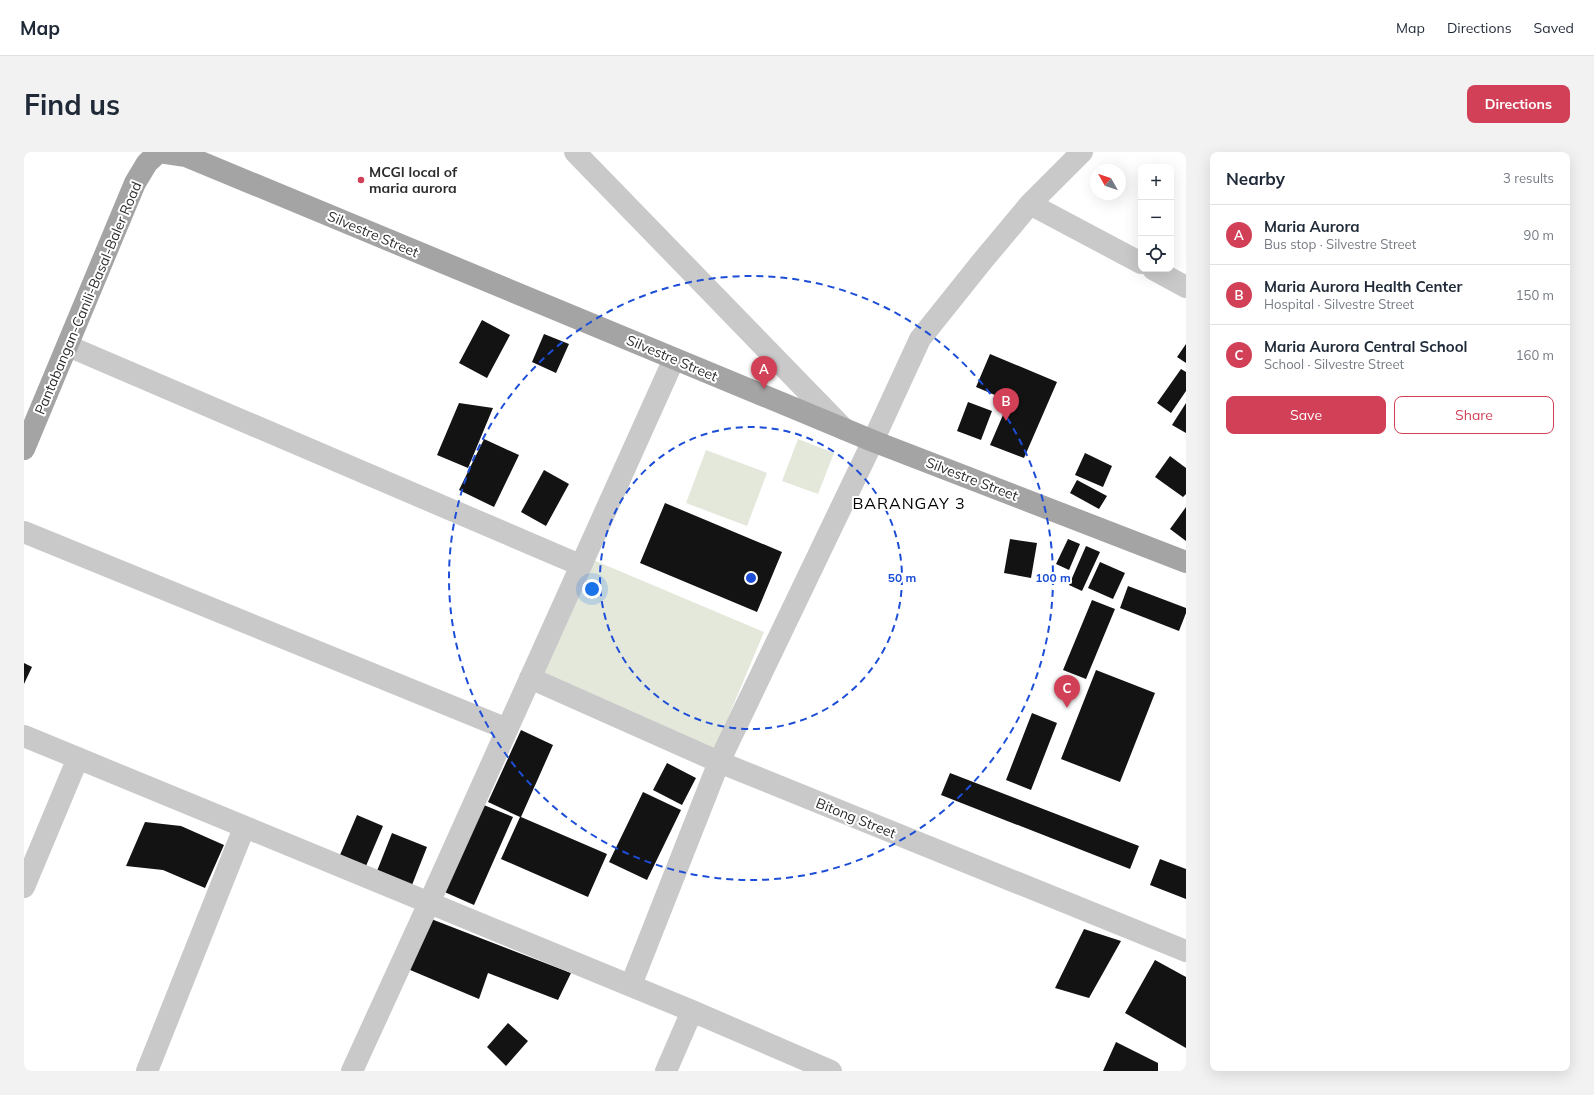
<!DOCTYPE html>
<meta charset="utf-8">
<style>
:root{--surface:#fff;--page:#f2f2f3;--text:#1f2937;--muted:#747a83;--line:#e0e1e3;--accent:#d14057}
body{margin:0;font-family:Mulish,sans-serif;background:var(--page);color:var(--text)}
.controls{position:absolute;right:12px;top:12px;display:grid;overflow:hidden;border-radius:8px;box-shadow:0 4px 16px #0002}
.controls button{width:36px;height:36px;display:grid;place-items:center;padding:0;border:0;border-bottom:1px solid var(--line);background:var(--surface);color:var(--text);font:20px sans-serif}
.compass{position:absolute;left:1066px;top:12px;width:36px;height:36px;border-radius:50%;background:var(--surface);box-shadow:0 4px 16px #0002;rotate:310deg}
.you{position:absolute;left:568px;top:437px;width:14px;height:14px;margin:-10px;border:3px solid #fff;border-radius:50%;background:#1a73e8;box-shadow:0 0 0 6px #1a73e833}
.badge{display:grid;place-items:center;width:26px;height:26px;border-radius:50%;background:var(--accent);color:#fff;font-size:13px;font-weight:700}
.pin{position:absolute;translate:-50% -33px;filter:drop-shadow(0 1px 2px #0008)}
.pin::after{content:'';position:absolute;top:21px;width:14px;height:12px;background:inherit;clip-path:polygon(0 0,100% 0,50% 100%)}
.list{margin:0;padding:0;list-style:none}
h2{display:flex;justify-content:space-between;align-items:center;height:52px;margin:0;padding:0 16px;font-size:17px}
h2 small{font-size:13px;font-weight:400;color:var(--muted)}
.list li{display:grid;grid-template-columns:26px 1fr auto;gap:12px;align-items:center;box-sizing:border-box;height:60px;padding:0 16px;border-top:1px solid var(--line)}
.list b{display:block;font-size:15px;white-space:nowrap}
.list p{margin:0;font-size:13px;white-space:nowrap;color:var(--muted)}
.list em{font-size:13px;font-style:normal;color:var(--muted)}
.actions{display:flex;gap:8px;padding:12px 16px}
.actions a{flex:1;padding:9px 0;border:1px solid var(--accent);border-radius:8px;text-align:center;font-size:14px;color:var(--accent)}
.actions .main{background:var(--accent);color:#fff}
.icon{flex:none;width:22px;height:22px;fill:none;stroke:currentColor;stroke-width:2;stroke-linecap:round;stroke-linejoin:round}
.map{position:relative;flex:none;width:1162px;height:919px;overflow:hidden;border-radius:8px}
header{display:flex;align-items:center;gap:24px;box-sizing:border-box;height:56px;padding:0 20px;background:var(--surface);border-bottom:1px solid var(--line)}
header strong{font-size:19px}
nav{display:flex;gap:22px;margin-inline-start:auto;font-size:14px}
.intro{display:flex;align-items:center;justify-content:space-between;box-sizing:border-box;height:96px;padding:0 24px}
h1{margin:0;font-size:28px}
.button{padding:10px 18px;border-radius:8px;background:var(--accent);color:#fff;font-size:14px;font-weight:700}
main{display:flex;gap:24px;padding:0 24px}
aside{flex:1;background:var(--surface);border-radius:8px;box-shadow:0 4px 16px #0002}
.map>svg:first-child{display:block}
.green{fill:#e3e8db}
.building{fill:#131313}
.lines{fill:none;stroke-linecap:round;stroke-linejoin:round}
.minor{stroke:#c9c9c9;stroke-width:22}
.major{stroke:#a4a4a4;stroke-width:22}
.ring{fill:none;stroke:#1d4ed8;stroke-width:2;stroke-dasharray:7 5}
.poi-dot{fill:#d14057;stroke:#fff;stroke-width:1.5}
.labels{text-anchor:middle;dominant-baseline:central;stroke-width:4;stroke-linejoin:round;paint-order:stroke}
.poi-label{font-size:14px;font-weight:bold;fill:#2c2c2c;stroke:#fff;text-anchor:start}
.street-label{font-size:14px;fill:#2c2c2c;stroke:#fff}
.quarter-label{font-size:16px;letter-spacing:1px;fill:#000;stroke:#fff}
.centre{fill:#1d4ed8;stroke:#fff;stroke-width:2}
.ring-label{font-size:12px;text-anchor:middle;font-weight:bold;fill:#1d4ed8;stroke:#fff;stroke-width:4;stroke-linejoin:round;paint-order:stroke}
</style>
<header>
<strong>Map</strong>
<nav><a>Map</a><a>Directions</a><a>Saved</a></nav>
</header>
<div class="intro"><h1>Find us</h1><a class="button">Directions</a></div>
<main>
<div class="map">
<svg width="1162" height="919" viewBox="0 0 1162 919">
<rect width="100%" height="100%" fill="#fff"/>
<path class="green" d="M774,287L810,301L794,342L758,329Z
M682,298L743,321L723,374L662,351Z
M567,407L740,480L690,599L516,525Z"/>
<path class="building" d="M458,168L486,183L463,226L435,211Z
M520,182L545,192L532,221L508,210Z
M1162,192V211L1153,205Z
M966,202L1033,230L1000,306L966,293L985,249L952,235Z
M1157,217L1162,220V239L1147,261L1133,251Z
M944,250L968,259L957,288L933,279Z
M435,251L469,256L444,316L413,303Z
M1162,251V281L1148,273Z
M460,287L495,303L470,355L435,338Z
M1061,301L1088,314L1079,335L1051,323Z
M1146,304L1162,316V342L1159,345L1131,325Z
M520,318L545,332L522,374L497,360Z
M1053,328L1083,344L1075,357L1046,341Z
M641,351L758,400L733,460L616,411Z
M1162,355V389L1146,377Z
M986,387L1013,391L1007,426L980,421Z
M1044,387L1056,392L1045,418L1032,412Z
M1062,394L1076,400L1058,439L1045,433Z
M1076,410L1101,421L1089,447L1064,436Z
M1104,434L1162,456V461L1155,479L1096,456Z
M1068,448L1091,457L1062,527L1039,518Z
M0,511L8,515L0,532Z
M1072,518L1131,541L1096,630L1037,607Z
M1008,561L1033,571L1007,638L982,628Z
M497,578L529,593L497,665L583,702L564,745L477,707L496,665L464,650Z
M643,611L672,626L658,653L629,638Z
M926,621L1115,694L1106,717L917,643Z
M619,640L657,658L623,728L585,710Z
M455,651L489,665L450,753L416,738Z
M333,663L359,674L342,714L316,703Z
M121,670L157,674L200,693L181,736L139,718L102,714Z
M368,681L403,695L388,733L353,719Z
M1136,707L1162,717V747L1126,733Z
M402,765L547,821L534,848L464,821L455,847L379,815Z
M1060,777L1097,789L1065,846L1031,836Z
M1131,808L1162,825V896L1101,861Z
M484,871L504,889L482,914L463,895Z
M1092,890L1134,911V919H1079Z"/>
<g class="lines">
<path class="minor" d="M551,0L820,277
M1006,52L1117,111
M1129,117L1162,135
M44,194L556,413
M0,380L483,577
M506,526L695,610L1162,799
M0,584L668,859L807,919
M0,735L54,606
M607,833L695,610L849,289L896,187L960,107L1006,52L1058,0
M123,919L220,676
M328,919L405,751L650,207
M642,919L668,859"/>
<path class="major" d="M0,297L111,31L123,11L135,0L162,4L849,289L1162,410"/>
</g>
<g class="ring">
<circle cx="727" cy="426" r="151"/>
<circle cx="727" cy="426" r="302"/>
</g>
<circle class="poi-dot" cx="337" cy="28" r="4"/>
<g class="labels">
<g class="poi-label">
<text x="345" y="20">MCGI local of<tspan x="345" dy="16">maria aurora</tspan></text>
</g>
<g class="street-label">
<text transform="translate(349 82) rotate(23)">Silvestre Street</text>
<text transform="translate(64 146) rotate(-67)">Pantabangan-Canili-Basal-Baler Road</text>
<text transform="translate(648 206) rotate(23)">Silvestre Street</text>
<text transform="translate(948 327) rotate(21)">Silvestre Street</text>
<text transform="translate(832 666) rotate(22)">Bitong Street</text>
</g>
<g class="quarter-label">
<text x="885" y="351">BARANGAY 3</text>
</g>
</g>
<circle cx="727" cy="426" r="6" class="centre"/>
<g class="ring-label">
<text x="878" y="430">50 m</text>
<text x="1029" y="430">100 m</text>
</g>
</svg>
<div class="controls">
<button>+</button>
<button>−</button>
<button><svg class="icon" aria-label="locate" viewBox="0 0 24 24"><circle cx="12" cy="12" r="6"/><path d="M12 2v4M12 18v4M2 12h4M18 12h4"/></svg></button>
</div>
<svg class="compass" viewBox="-18 -18 36 36"><path d="M0-13l5 13h-10z" fill="#e53935"/><path d="M0 13l5-13h-10z" fill="#747a83"/></svg>
<div class="you"></div>
<div class="pin badge" style="left:740px;top:237px">A</div>
<div class="pin badge" style="left:982px;top:269px">B</div>
<div class="pin badge" style="left:1043px;top:556px">C</div>
</div>
<aside>
<h2>Nearby<small>3 results</small></h2>
<ul class="list">
<li><span class="badge">A</span><div><b>Maria Aurora</b><p>Bus stop · Silvestre Street</p></div><em>90 m</em></li>
<li><span class="badge">B</span><div><b>Maria Aurora Health Center</b><p>Hospital · Silvestre Street</p></div><em>150 m</em></li>
<li><span class="badge">C</span><div><b>Maria Aurora Central School</b><p>School · Silvestre Street</p></div><em>160 m</em></li>
</ul>
<div class="actions"><a class="main">Save</a><a>Share</a></div>
</aside>
</main>
